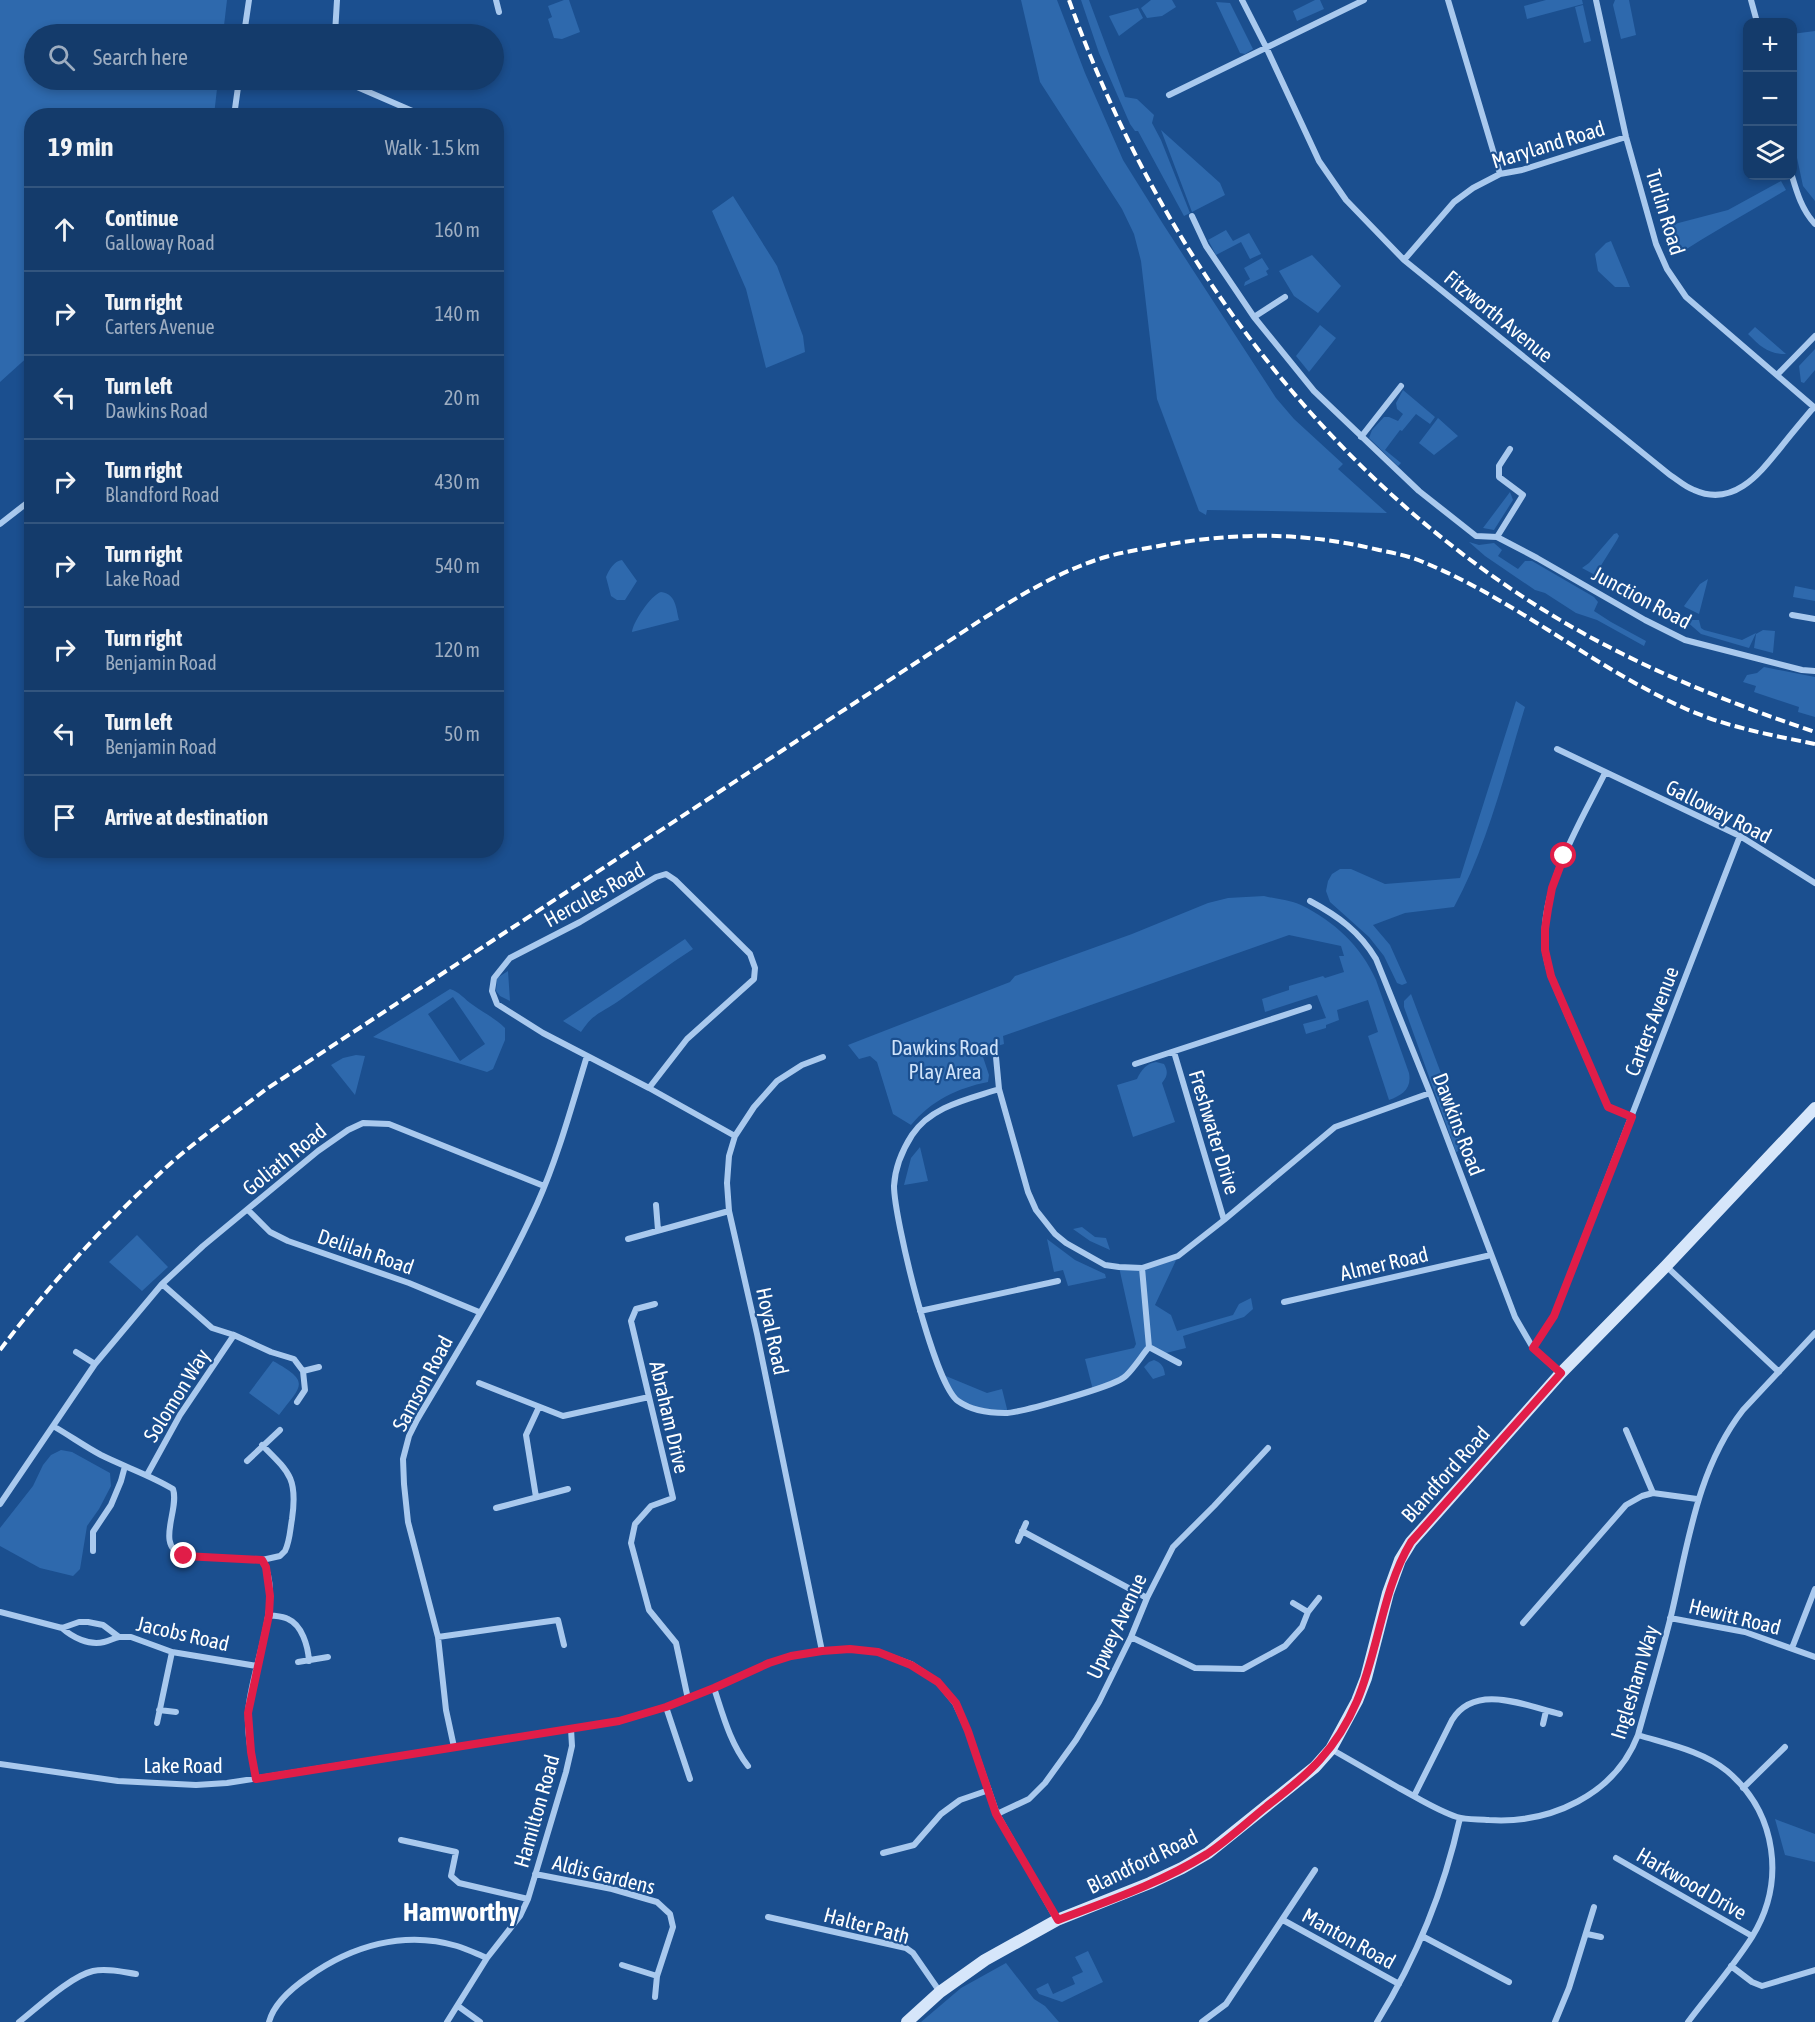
<!DOCTYPE html>
<meta charset="utf-8">
<style>
:root{--surface:#143b6b;--page:#214673;--text:#f1f3f6;--muted:#9dadc1;--line:#33557e}
body{margin:0;font-family:"Asap Condensed",sans-serif;background:var(--page);color:var(--text)}
.controls{position:absolute;right:18px;top:18px;display:grid;overflow:hidden;border-radius:12px;box-shadow:0 3px 9px #0003}
.controls button{width:54px;height:54px;display:grid;place-items:center;padding:0;border:0;border-bottom:2px solid var(--line);background:var(--surface);color:var(--text);font:30px sans-serif}
.stop{position:absolute;width:18px;height:18px;margin:-14px;border:4px solid #e11d48;border-radius:50%;background:#fff}
.stop.end{background:#e11d48;border-color:#fff;box-shadow:0 2px 6px #0008}
.list{margin:0;padding:0;list-style:none}
h2{display:flex;justify-content:space-between;align-items:center;height:78px;margin:0;padding:0 24px;font-size:26px}
h2 small{font-size:20px;font-weight:400;color:var(--muted)}
.list li{display:grid;grid-template-columns:39px 1fr auto;gap:18px;align-items:center;box-sizing:border-box;height:84px;padding:0 24px;border-top:2px solid var(--line)}
.list b{display:block;font-size:22px;white-space:nowrap}
.list p{margin:0;font-size:20px;white-space:nowrap;color:var(--muted)}
.list em{font-size:20px;font-style:normal;color:var(--muted)}
.icon{flex:none;width:33px;height:33px;fill:none;stroke:currentColor;stroke-width:2;stroke-linecap:round;stroke-linejoin:round}
.map{position:relative;flex:none;width:1815px;height:2022px;overflow:hidden}
.search{position:absolute;background:var(--surface);box-shadow:0 3px 9px #0003;left:24px;top:24px;width:480px;height:66px;display:flex;align-items:center;gap:15px;box-sizing:border-box;padding:0 21px;border-radius:33px;color:var(--muted);font-size:22px}
.panel{position:absolute;background:var(--surface);box-shadow:0 3px 9px #0003;left:24px;top:108px;width:480px;height:750px;border-radius:24px}
.map>svg:first-child{display:block}
.green{fill:#2e69ad;fill-rule:evenodd}
.lines{fill:none;stroke-linecap:round;stroke-linejoin:round}
.street{stroke:#a9c9ee;stroke-width:6}
.secondary{stroke:#d6e6fa;stroke-width:12}
.rail{stroke:#fff;stroke-width:4;stroke-dasharray:10 4.5;stroke-linecap:butt}
.route{stroke:#e11d48;stroke-width:8}
.labels{text-anchor:middle;dominant-baseline:central;stroke-width:4.5;stroke-linejoin:round;paint-order:stroke}
.street-label{font-size:21px;fill:#fff;stroke:#1b4f8f}
.park-label{font-size:21px;fill:#cfe3fa;stroke:#1b4f8f}
.district-label{font-size:27px;font-weight:bold;fill:#fff;stroke:#1b4f8f}
</style>
<div class="map">
<svg width="1815" height="2022" viewBox="0 0 1815 2022">
<rect width="100%" height="100%" fill="#1b4f8f"/>
<path class="green" d="M0,0H227L223,34H34V80H218L214,115L32,116L31,354L0,382Z
M564,0H569L580,32L562,39L554,38L548,19L552,17L548,6Z
M1021,0H1057L1085,73L1123,160L1163,224L1276,398L1294,419L1343,464L1338,469L1387,513L1207,510L1206,515L1199,511L1157,399L1141,261L1134,234L1122,209L1040,82Z
M1081,0H1089L1125,97L1137,99L1154,115L1152,123L1161,140L1190,213L1184,216L1138,131H1135L1130,124L1099,53Z
M1151,0H1172L1176,7L1162,16L1147,18L1141,8Z
M1315,0H1320L1324,9L1297,21L1293,11Z
M1546,0H1582L1583,4L1527,19L1524,6Z
M1615,0H1629L1636,35L1621,39L1613,5Z
M1216,2L1230,3L1253,49L1245,54L1240,53Z
M1583,5L1591,41L1584,43L1575,7Z
M1138,8L1143,18L1119,36L1109,16Z
M1815,31V201L1803,186L1793,139L1792,34Z
M1161,130L1220,183L1225,195L1192,212Z
M1781,181L1786,190C1749,212 1713,232 1677,255L1667,226L1728,210Z
M733,196L777,266L803,336L805,352L766,368L746,289L712,211Z
M1226,230L1233,241L1249,233L1261,254L1250,259L1241,242L1216,255L1208,240Z
M1611,241L1630,287H1615L1598,271L1595,254L1606,243Z
M1312,255L1341,286L1318,313L1294,296L1279,271Z
M1262,258L1269,269L1266,271L1268,275L1244,286L1245,282L1250,279L1244,268Z
M1320,325L1336,338L1309,372L1296,356Z
M1755,327L1786,354C1768,354 1761,347 1748,334Z
M1815,349V370L1804,383L1801,382L1799,366Z
M1403,390L1435,417L1430,424L1416,414L1402,431L1400,430L1385,450L1401,463L1398,466L1369,438L1372,430L1384,417H1389L1398,421L1403,414L1397,409L1396,403Z
M1438,418L1458,436L1434,455L1419,443Z
M1510,492L1513,500L1494,530L1483,528Z
M1617,533L1619,536L1617,540L1595,575L1582,568L1589,563L1614,534Z
M1469,542L1479,545L1494,543L1502,550L1498,556L1518,569L1525,561H1532L1594,597L1598,602L1594,611L1611,622L1646,641L1644,646L1597,620L1576,613L1545,593L1535,590L1485,556Z
M622,560L637,581L625,600H617L611,596L606,577C609,570 614,561 622,560Z
M1708,579L1699,614L1685,607L1684,606L1700,584Z
M1795,586L1815,590V601L1793,597Z
M661,592C676,594 676,608 679,620L632,632C633,622 651,595 661,592Z
M1685,620H1699L1701,628L1704,630L1742,640L1756,633L1749,648L1701,634Z
M1763,630L1775,631L1773,653L1754,648L1756,634Z
M1764,667L1815,677V717L1798,712L1799,707L1754,692L1756,686L1743,682L1747,675L1757,673Z
M1516,701L1525,707C1505,772 1487,847 1454,907L1405,913L1373,925L1390,945L1407,983L1402,985L1397,983L1384,956L1369,937L1330,902L1326,891L1328,881L1332,874L1340,869H1351L1385,884L1460,878Z
M1264,896C1276,899 1290,900 1301,905C1334,921 1361,946 1376,980L1409,1073C1412,1089 1402,1095 1389,1100L1368,1036L1378,1032L1368,1000L1337,1010L1339,1020L1326,1025V1028L1306,1034L1303,1024L1326,1018L1317,995L1265,1012L1262,999L1289,990V986L1323,976L1325,978L1344,972L1339,956H1344L1341,946L1289,935L1003,1036L1004,1044L981,1051L989,1075L988,1082C957,1088 931,1101 911,1125L893,1114L877,1062L870,1056L859,1059L848,1045L1010,982L1015,976L1132,934L1208,903L1228,898Z
M685,939L693,949C668,965 644,983 620,1000C602,1013 594,1012 581,1032L563,1021Z
M508,971L510,1001L500,996L496,991L497,978Z
M450,989C460,992 464,999 473,1005C484,1013 495,1018 505,1028V1040L493,1069L487,1072L373,1037ZM453,997L485,1044L460,1061L428,1014Z
M1411,994L1458,1118L1461,1150L1456,1152L1404,1007V1001Z
M356,1055L365,1056L355,1095L331,1065L343,1058Z
M1156,1062L1164,1064C1168,1071 1168,1076 1162,1083L1175,1122L1133,1137L1117,1085L1137,1079C1141,1070 1147,1063 1156,1062Z
M920,1147L928,1181L904,1185L911,1158Z
M1082,1227L1095,1237L1106,1238L1110,1250L1090,1241L1073,1229Z
M137,1235L168,1267L142,1291L109,1262Z
M1047,1239L1075,1260L1105,1274L1106,1278L1068,1286L1063,1270L1054,1272Z
M1178,1256L1155,1305L1171,1315L1177,1331L1233,1315L1239,1304L1251,1298L1253,1309L1244,1317L1183,1336L1186,1348L1162,1354L1149,1347L1123,1378L1093,1390L1085,1359L1134,1348L1136,1344L1119,1267L1142,1268Z
M1154,1360C1162,1363 1164,1367 1165,1375L1153,1379L1144,1367L1149,1362Z
M273,1361C311,1382 302,1385 279,1415L249,1393Z
M941,1374L987,1393L1002,1389L1008,1413L979,1411L956,1400Z
M61,1450L72,1452L110,1473L111,1486L99,1509L87,1526L80,1569L73,1576L40,1568L0,1546V1528L33,1486L43,1465L51,1455Z
M1775,1819L1815,1834V1862L1785,1855Z
M1088,1951L1103,1982L1062,2002L1039,1994L1036,1989L1048,1983L1053,1994L1075,1984L1072,1977L1083,1972L1075,1957Z
M1006,1963L1034,1999L1045,2006L1059,2022H921L961,1988Z"/>
<g class="lines">
<path class="street" d="M496,0L499,12
M1242,0L1266,47L1319,161L1346,200L1404,260L1670,475C1678,480 1685,487 1694,490C1734,508 1760,473 1781,447C1792,433 1803,420 1814,407
M1448,0L1500,174
M1596,0L1626,137L1656,244L1667,269L1686,297L1815,408
M1751,0L1757,22
M244,34L249,0
M335,34L337,0
M341,80L424,116
M1169,95L1364,0
M234,116L239,80
M1792,176C1797,193 1802,210 1815,224
M1192,216L1206,246L1254,317L1314,391L1419,491L1476,536L1497,537L1537,558L1645,620L1685,640L1802,670L1815,671
M1404,260L1454,202L1473,188L1500,174L1522,170L1626,137
M1254,317L1285,297
M1777,375L1815,336
M1361,437L1401,386
M0,524L32,499
M1497,537L1523,495L1499,477V466L1510,449
M1792,615L1815,619
M1557,749L1740,836L1815,883
M1605,773C1579,825 1539,889 1545,949C1547,972 1559,994 1567,1014C1581,1045 1594,1076 1608,1107L1632,1117
M1310,901C1338,916 1360,932 1376,959L1430,1093L1515,1317L1533,1348L1560,1373
M1174,1052L1224,1220
M996,1057L999,1089L1028,1192L1036,1210L1055,1234L1066,1243L1105,1265L1119,1267L1142,1268L1178,1256L1224,1220L1335,1127L1430,1093
M1135,1064L1309,1007
M649,1088L687,1039L754,979L755,968L750,954L675,880L666,874L656,877L580,922L510,958L494,978L492,991L497,1004L543,1033L649,1088L735,1136
M999,1089C969,1099 931,1106 912,1135C903,1149 895,1168 894,1186C894,1218 934,1384 958,1401C972,1411 989,1413 1005,1413C1020,1413 1111,1387 1123,1378C1131,1373 1142,1355 1149,1347L1142,1268
M656,1205L658,1230
M248,1210L270,1232L288,1241L409,1283L479,1312
M628,1239L729,1211
M1666,1266L1779,1372
M162,1284L212,1328L234,1335L271,1352L294,1359L303,1371L305,1390L297,1402
M1284,1302L1491,1255
M655,1304L636,1309L631,1321L673,1498L651,1506L635,1524L631,1543L649,1610L676,1643L688,1699
M920,1311L1058,1281
M1149,1347L1179,1363
M1533,1348L1554,1316L1740,836
M76,1352L95,1364
M303,1371L319,1367
M479,1383L563,1416L649,1397
M53,1426C69,1435 84,1446 101,1455C125,1467 150,1475 173,1489C180,1510 154,1546 184,1556L262,1560C286,1598 249,1672 248,1714C247,1736 252,1758 256,1778
M247,1461L280,1430
M147,1475L180,1415L234,1335
M1653,1493L1697,1499
M536,1497L526,1435L539,1407
M0,1504L95,1364L162,1284L203,1246L318,1151L348,1130L363,1123L389,1124L544,1186
M496,1508L568,1489
M1022,1531L1147,1598
M1018,1541L1026,1523
M93,1551V1532L111,1505L121,1481L125,1466
M262,1560L280,1556L285,1551C290,1541 290,1530 292,1519C298,1478 289,1472 262,1445
M1293,1603L1308,1612
M0,1612L62,1628L79,1622H88L103,1625L119,1637H131L172,1652L257,1666
M269,1615C275,1616 283,1616 288,1619C302,1625 308,1646 309,1661
M1670,1618L1745,1632L1815,1657
M1523,1623L1626,1505L1642,1496L1653,1493L1626,1430
M62,1628C72,1637 89,1646 104,1642C109,1641 114,1638 119,1637
M438,1637L558,1620L564,1645
M1131,1637L1195,1668L1243,1669L1285,1646L1302,1627L1308,1612L1319,1598
M1792,1648L1815,1589
M822,1651L757,1334L729,1211L727,1183L729,1156L735,1136L754,1107L777,1081L802,1065L823,1057
M298,1662L328,1657
M714,1688C723,1715 730,1743 748,1766
M666,1707L690,1779
M159,1710L176,1712
M157,1723L172,1652
M1543,1724L1546,1711
M1638,1735C1667,1744 1703,1751 1727,1771C1777,1813 1786,1882 1752,1937C1733,1967 1709,1994 1688,2022
M454,1747L446,1710L438,1637L408,1522L404,1484L403,1459L409,1436L417,1420C459,1349 503,1279 537,1204C558,1157 572,1105 587,1056
M1331,1749C1354,1762 1376,1775 1399,1788C1418,1798 1436,1810 1457,1817C1466,1820 1478,1819 1489,1820C1550,1824 1615,1795 1638,1735C1649,1695 1661,1656 1671,1616C1688,1544 1697,1469 1743,1410L1815,1333
M0,1764L118,1781L196,1785L227,1783L619,1721L666,1707L714,1688L769,1663L791,1656L822,1651L851,1649L878,1652L911,1664L938,1682L955,1703L968,1731L997,1814L1057,1920
M1743,1788L1785,1747
M1414,1796L1452,1720C1475,1682 1526,1706 1560,1714
M997,1814L1029,1799L1045,1783L1076,1740L1099,1702L1131,1637L1147,1598L1173,1547L1214,1506L1268,1448
M401,1840L456,1852L451,1876L459,1883L528,1899
M883,1853L914,1845L941,1814L960,1800L989,1790
M1616,1858L1752,1936
M535,1874L612,1889L657,1902L670,1914L673,1927L657,1976L655,1997
M768,1917L906,1948L913,1953L940,1992
M1283,1920L1399,1984
M1587,1934L1601,1937
M1422,1936L1509,1982
M622,1965L657,1976
M1731,1966L1752,1982L1762,1986L1815,1970
M458,2006L480,2022
M19,2022C38,2007 71,1976 93,1971C107,1968 122,1972 136,1974
M269,2022C274,2003 292,1988 308,1977C351,1946 404,1930 457,1946C467,1949 477,1954 487,1958
M447,2022L487,1958L520,1916L528,1899L566,1772L572,1746L571,1729
M1202,2022L1226,2004L1315,1870
M1377,2022C1416,1959 1444,1890 1460,1818
M1555,2022L1569,1988L1594,1907"/>
<path class="secondary" d="M907,2022L940,1992L985,1960L1057,1920L1150,1883L1182,1868L1208,1853L1315,1767L1331,1749L1357,1701L1366,1678L1388,1593L1400,1560L1411,1542L1561,1373L1666,1266L1815,1108"/>
<path class="rail" d="M1069,0C1157,247 1318,469 1542,609C1627,662 1720,700 1815,732
M0,1350C47,1288 100,1229 157,1176C190,1144 229,1118 265,1090L981,620C1019,596 1058,572 1102,558C1122,552 1143,549 1164,545C1240,532 1304,532 1379,550C1394,553 1409,556 1423,562C1516,600 1593,667 1684,708C1726,727 1771,735 1815,744"/>
</g>
<g class="lines">
<path class="route" d="M184,1556L262,1560L266,1567L270,1596L269,1615L248,1713L251,1752L256,1779L619,1721L666,1707L714,1688L769,1663L791,1656L822,1651L850,1649L878,1652L911,1665L938,1682L956,1703L968,1731L996,1814L1058,1920C1108,1901 1161,1883 1207,1854C1228,1840 1247,1822 1267,1806C1309,1774 1336,1750 1357,1701C1379,1649 1382,1590 1411,1542L1561,1373L1533,1348L1554,1316L1632,1117L1608,1107L1551,976L1545,950V929L1548,909L1552,888L1564,856"/>
</g>
<g class="labels">
<g class="street-label">
<text transform="translate(1548 144) rotate(-17)">Maryland Road</text>
<text transform="translate(1666 212) rotate(73)">Turlin Road</text>
<text transform="translate(1499 316) rotate(39)">Fitzworth Avenue</text>
<text transform="translate(1642 597) rotate(28)">Junction Road</text>
<text transform="translate(1719 811) rotate(27)">Galloway Road</text>
<text transform="translate(594 894) rotate(-29)">Hercules Road</text>
<text transform="translate(1651 1021) rotate(-69)">Carters Avenue</text>
<text transform="translate(1459 1124) rotate(69)">Dawkins Road</text>
<text transform="translate(1215 1132) rotate(73)">Freshwater Drive</text>
<text transform="translate(284 1159) rotate(-39)">Goliath Road</text>
<text transform="translate(366 1251) rotate(19)">Delilah Road</text>
<text transform="translate(1384 1263) rotate(-13)">Almer Road</text>
<text transform="translate(773 1331) rotate(78)">Hoyal Road</text>
<text transform="translate(422 1383) rotate(-62)">Samson Road</text>
<text transform="translate(176 1395) rotate(-58)">Solomon Way</text>
<text transform="translate(670 1417) rotate(77)">Abraham Drive</text>
<text transform="translate(1445 1474) rotate(-48)">Blandford Road</text>
<text transform="translate(1735 1616) rotate(14)">Hewitt Road</text>
<text transform="translate(1116 1626) rotate(-65)">Upwey Avenue</text>
<text transform="translate(183 1633) rotate(13)">Jacobs Road</text>
<text transform="translate(1634 1682) rotate(-73)">Inglesham Way</text>
<text x="183" y="1765">Lake Road</text>
<text transform="translate(536 1811) rotate(-74)">Hamilton Road</text>
<text transform="translate(1142 1861) rotate(-26)">Blandford Road</text>
<text transform="translate(604 1874) rotate(14)">Aldis Gardens</text>
<text transform="translate(1692 1883) rotate(30)">Harkwood Drive</text>
<text transform="translate(867 1925) rotate(15)">Halter Path</text>
<text transform="translate(1349 1938) rotate(29)">Manton Road</text>
</g>
<g class="park-label">
<text x="945" y="1047">Dawkins Road<tspan x="945" dy="24">Play Area</tspan></text>
</g>
<g class="district-label">
<text x="461" y="1911">Hamworthy</text>
</g>
</g>
</svg>
<div class="controls">
<button>+</button>
<button>−</button>
<button><svg class="icon" aria-label="layers" viewBox="0 0 24 24"><path d="M12 4l9 5-9 5-9-5zM3 14l9 5 9-5"/></svg></button>
</div>
<div class="stop" style="left:1564px;top:856px"></div>
<div class="stop end" style="left:184px;top:1556px"></div>
<div class="search"><svg class="icon" aria-label="search" viewBox="0 0 24 24"><circle cx="10" cy="10" r="6"/><path d="M15 15l6 6"/></svg>Search here</div>
<section class="panel">
<h2>19 min<small>Walk · 1.5 km</small></h2>
<ul class="list">
<li><svg class="icon" aria-label="ahead" viewBox="0 0 24 24"><path d="M12 20V5M6 11l6-6 6 6"/></svg><div><b>Continue</b><p>Galloway Road</p></div><em>160 m</em></li>
<li><svg class="icon" aria-label="right" viewBox="0 0 24 24"><path d="M7 20v-9h11M14 6l5 5-5 5"/></svg><div><b>Turn right</b><p>Carters Avenue</p></div><em>140 m</em></li>
<li><svg class="icon" aria-label="left" viewBox="0 0 24 24"><path d="M17 20v-9H6M10 6l-5 5 5 5"/></svg><div><b>Turn left</b><p>Dawkins Road</p></div><em>20 m</em></li>
<li><svg class="icon" aria-label="right" viewBox="0 0 24 24"><path d="M7 20v-9h11M14 6l5 5-5 5"/></svg><div><b>Turn right</b><p>Blandford Road</p></div><em>430 m</em></li>
<li><svg class="icon" aria-label="right" viewBox="0 0 24 24"><path d="M7 20v-9h11M14 6l5 5-5 5"/></svg><div><b>Turn right</b><p>Lake Road</p></div><em>540 m</em></li>
<li><svg class="icon" aria-label="right" viewBox="0 0 24 24"><path d="M7 20v-9h11M14 6l5 5-5 5"/></svg><div><b>Turn right</b><p>Benjamin Road</p></div><em>120 m</em></li>
<li><svg class="icon" aria-label="left" viewBox="0 0 24 24"><path d="M17 20v-9H6M10 6l-5 5 5 5"/></svg><div><b>Turn left</b><p>Benjamin Road</p></div><em>50 m</em></li>
<li><svg class="icon" aria-label="arrive" viewBox="0 0 24 24"><path d="M6 21V4h12l-3 4 3 4H6"/></svg><div><b>Arrive at destination</b></div></li>
</ul>
</section>
</div>
